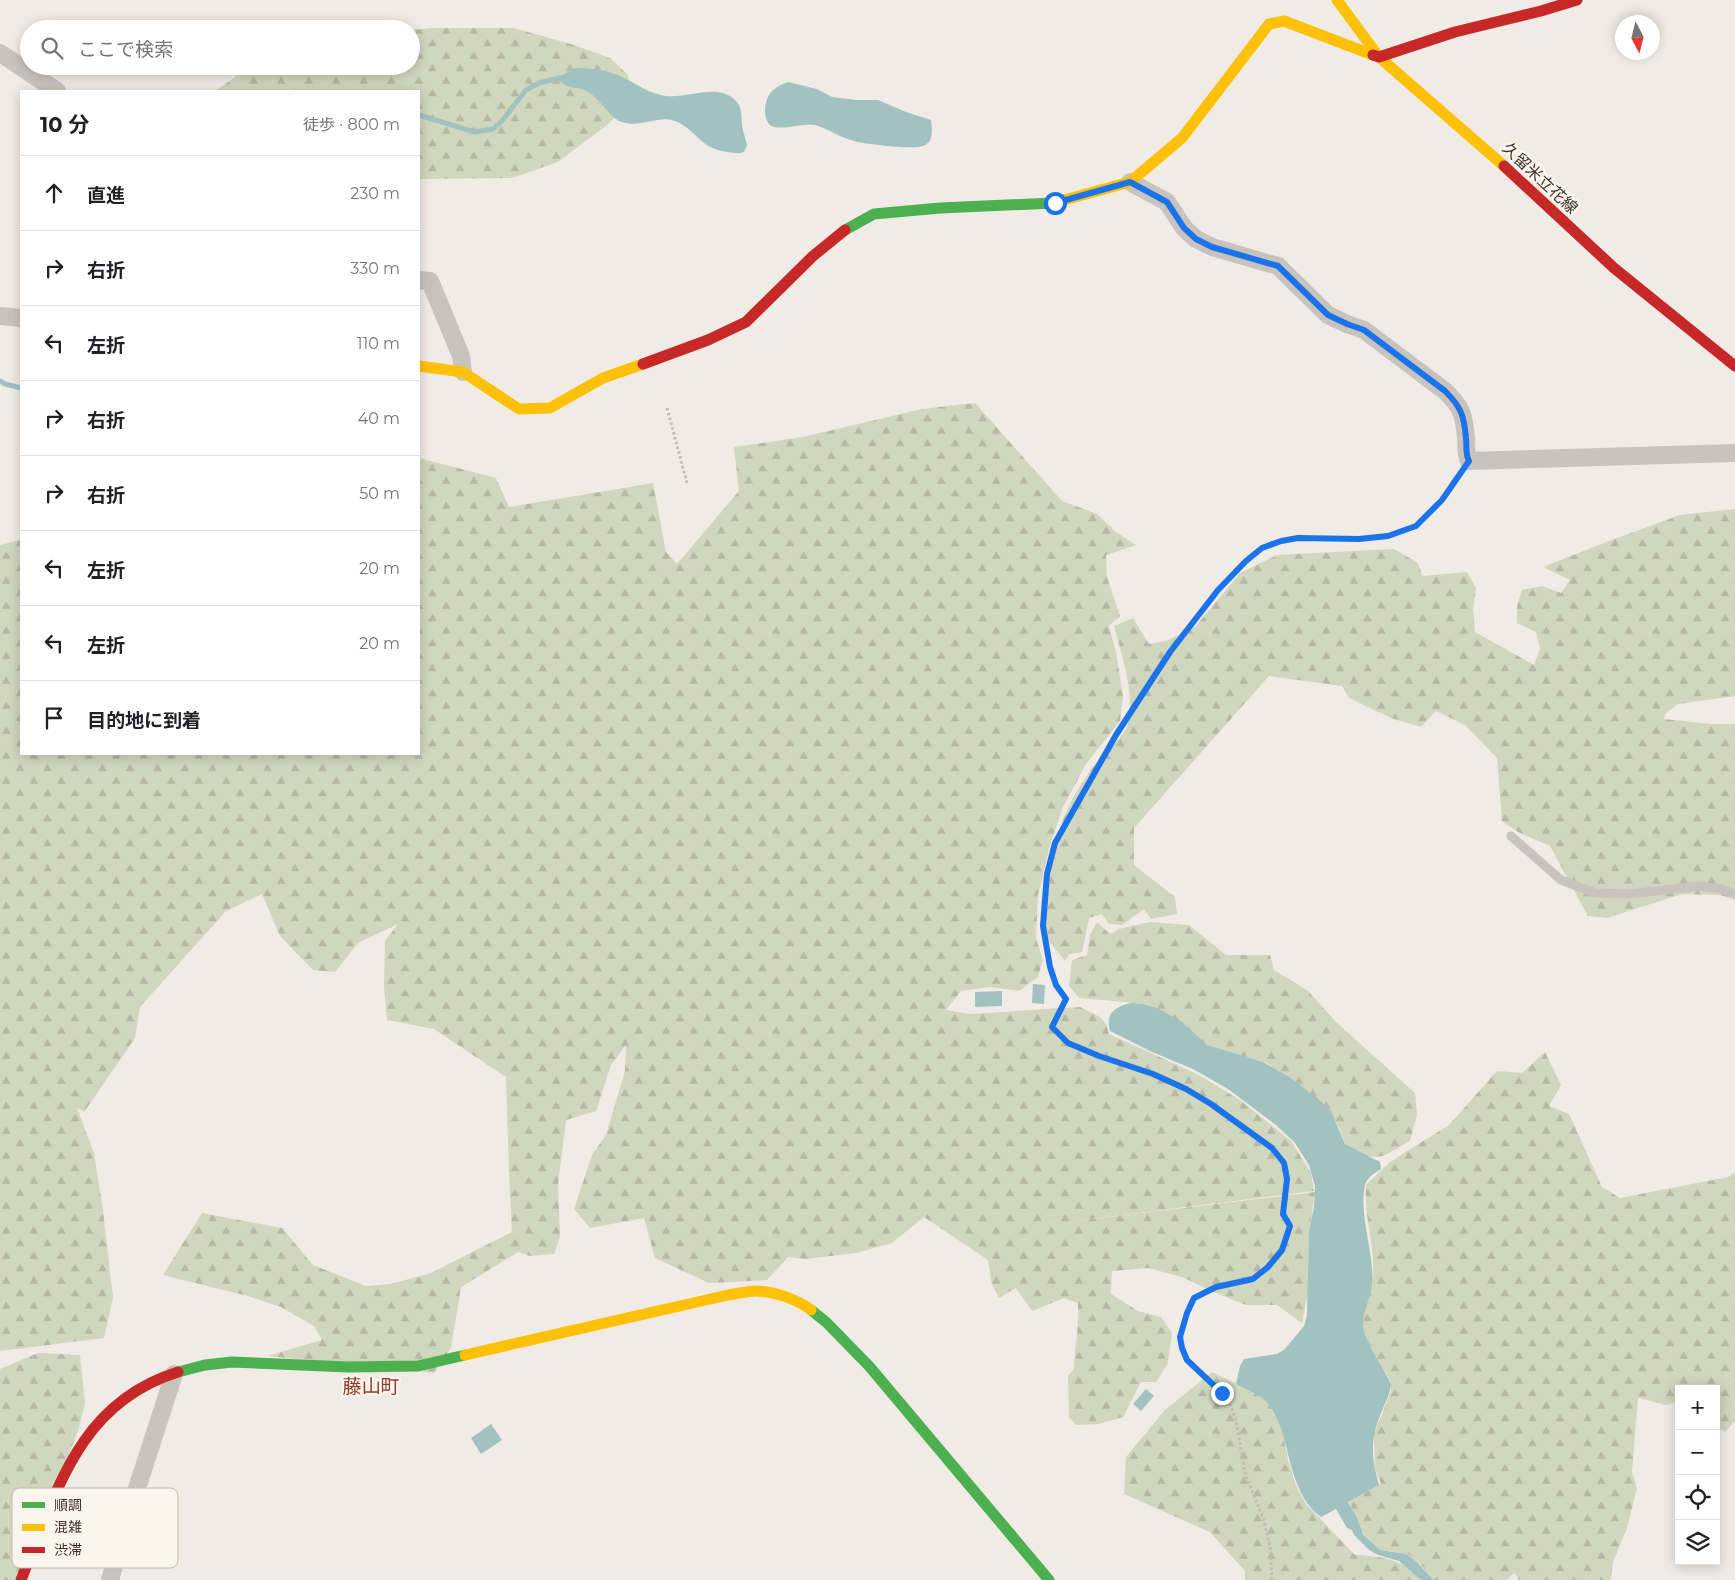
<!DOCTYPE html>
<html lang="ja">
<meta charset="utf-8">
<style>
:root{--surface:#fff;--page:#f2f2f2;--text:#202124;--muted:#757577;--line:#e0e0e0}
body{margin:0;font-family:Montserrat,"Noto Sans JP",sans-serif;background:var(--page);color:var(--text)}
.controls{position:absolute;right:15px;bottom:15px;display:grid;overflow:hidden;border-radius:0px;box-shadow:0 2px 12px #0003}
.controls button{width:45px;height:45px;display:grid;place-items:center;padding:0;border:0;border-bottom:1px solid var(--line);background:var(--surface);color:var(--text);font:25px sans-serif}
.compass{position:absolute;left:1615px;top:15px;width:45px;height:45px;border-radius:50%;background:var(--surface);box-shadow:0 2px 12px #0003;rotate:173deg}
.stop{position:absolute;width:15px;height:15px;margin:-11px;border:4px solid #1a73e8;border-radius:50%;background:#fff}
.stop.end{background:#1a73e8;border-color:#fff;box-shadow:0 1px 5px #0008}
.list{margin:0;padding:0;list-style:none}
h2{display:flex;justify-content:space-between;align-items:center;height:65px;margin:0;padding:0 20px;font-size:21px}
h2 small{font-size:16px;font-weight:400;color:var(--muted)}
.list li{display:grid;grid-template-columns:32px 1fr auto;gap:15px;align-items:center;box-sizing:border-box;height:75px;padding:0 20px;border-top:1px solid var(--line)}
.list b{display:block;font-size:19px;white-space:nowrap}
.list em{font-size:16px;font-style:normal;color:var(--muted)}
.icon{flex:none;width:28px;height:28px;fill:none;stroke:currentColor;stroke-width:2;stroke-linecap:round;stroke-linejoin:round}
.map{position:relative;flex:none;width:1735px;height:1580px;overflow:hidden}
.search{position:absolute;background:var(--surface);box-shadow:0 2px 12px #0003;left:20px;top:20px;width:400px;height:55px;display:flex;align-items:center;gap:12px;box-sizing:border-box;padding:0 18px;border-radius:28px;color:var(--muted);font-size:19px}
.panel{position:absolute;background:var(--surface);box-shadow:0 2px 12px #0003;left:20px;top:90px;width:400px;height:665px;border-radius:0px}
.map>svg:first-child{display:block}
.forest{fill:url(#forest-firs)}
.water{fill:#a1c2c1}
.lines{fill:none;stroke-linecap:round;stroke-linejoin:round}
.stream{stroke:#a1c2c1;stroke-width:5}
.path{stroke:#c2bbb6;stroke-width:3;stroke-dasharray:2.5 2.5;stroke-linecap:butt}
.lane{stroke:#c9c3be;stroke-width:9}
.street{stroke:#c9c3be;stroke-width:18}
.fast{stroke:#4caf50;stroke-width:11}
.slow{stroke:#ffc107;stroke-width:11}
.jam{stroke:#c62828;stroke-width:11}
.route{stroke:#1a73e8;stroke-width:6}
.labels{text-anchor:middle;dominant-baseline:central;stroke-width:4.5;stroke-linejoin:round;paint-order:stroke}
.street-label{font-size:16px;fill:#3b302b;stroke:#fbf5ee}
.quarter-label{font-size:19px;fill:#8c3b22;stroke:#fbf5ee}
.key{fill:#fbf5ee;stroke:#c1bab4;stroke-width:1}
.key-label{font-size:14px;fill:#3b302b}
</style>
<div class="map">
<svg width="1735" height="1580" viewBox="0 0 1735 1580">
<defs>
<pattern id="forest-firs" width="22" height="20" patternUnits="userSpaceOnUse" patternTransform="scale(1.25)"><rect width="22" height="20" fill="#d1d6bf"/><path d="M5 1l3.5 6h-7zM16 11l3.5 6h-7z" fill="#b4b8a4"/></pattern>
</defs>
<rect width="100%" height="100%" fill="#f0ebe5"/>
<path class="forest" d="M431,28H513L571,44L610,58L628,75L631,88L627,106L607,125L558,162L512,178L419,179V91H215L251,66H411V30Z
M975,403L1062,501L1097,514L1116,532L1136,545L1106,555L1107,577L1120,616L1109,626L1116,652L1123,696L1120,721L1086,764L1063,807L1050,845L1038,895L1036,938L1043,960L1038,977L1019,991L990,987L961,991L946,1010L970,1014L1080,1007L1100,1017L1106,1024L1109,1034L1197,1074L1240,1100L1291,1141L1311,1173L1314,1191L1050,1224L1315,1192L1309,1233L1308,1293L1302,1323L1277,1305H1246L1216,1293L1182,1277L1148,1268L1112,1271L1111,1294L1138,1311L1161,1317L1172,1333L1168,1363L1156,1382H1141L1123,1417L1098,1424L1076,1425L1069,1417L1068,1376L1074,1369C1075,1347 1079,1326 1078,1303L1064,1298L1032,1311L1016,1288L999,1298L992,1285L988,1260L924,1217L892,1243L856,1253L805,1259L788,1257L767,1280L709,1283L655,1258L644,1218L590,1228L574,1209L592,1155L606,1135L625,1071L626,1045L611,1065L596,1111L566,1120L558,1184L560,1237L554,1254L530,1256L518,1252L461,1287L451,1348L434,1373L267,1356L322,1340L314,1326L281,1307L248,1296L163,1275L202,1213L282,1228L313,1265L366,1286L391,1284L431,1273L512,1232L509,1175L506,1077L434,1029L387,1020L384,987L385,941L398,924L358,943L335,972L313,970L280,936L262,894L226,911L140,1007L135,1038L84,1112L77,1108L94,1153L103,1211L113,1297L104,1338L0,1351V545L21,540V754H419V458L496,478L509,507L653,483L666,552L677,564L739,491L734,447L803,437L922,409Z
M1735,509V696L1678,704L1665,714L1664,719L1711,724H1735V900L1720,895L1682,894L1607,918L1588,916L1550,846L1518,832L1502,821L1497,758L1465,725L1436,711L1421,727L1391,718L1349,698L1342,686L1269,676L1134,828V865L1175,897L1177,914L1151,919L1144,909L1122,925L1109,924L1102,914L1089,918L1082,952L1069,954L1065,961L1041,931C1044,884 1055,822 1082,783C1087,775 1092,768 1098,761C1105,753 1124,736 1127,726C1136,693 1122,658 1114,626L1133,618L1149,644L1166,641L1196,626L1240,573L1277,555L1394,549L1418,563L1422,576L1467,572L1476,588L1473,609L1475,632L1534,665L1540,649L1536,632L1517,623V606L1522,590L1542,586L1561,593L1570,580L1543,567L1609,541L1680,515Z
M1097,922L1110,934L1119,929L1150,922L1189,925L1226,955H1270L1274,970L1308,991L1336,1022L1415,1093L1417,1115L1410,1141C1400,1146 1388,1156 1377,1157C1367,1158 1355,1150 1346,1146L1339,1127L1328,1110L1307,1091L1265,1062L1212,1049L1174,1018L1146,1004L1079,998L1069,986L1072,960L1087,955L1090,935Z
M1545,1052L1561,1085L1549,1106L1569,1114L1602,1187L1620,1198L1728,1177L1735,1172V1421L1725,1432L1716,1426V1389H1679V1404L1676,1402L1666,1405L1638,1398L1632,1472L1637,1488L1627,1528L1613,1562L1611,1580H1518V1577L1514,1573L1507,1580H1434L1423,1567L1408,1554L1380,1550L1360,1530L1349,1501L1381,1484L1375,1469L1374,1434L1391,1391V1382C1383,1367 1360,1335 1363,1319C1365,1300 1374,1282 1373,1262C1372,1235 1364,1213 1366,1185L1390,1162L1449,1125L1497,1071L1522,1073Z
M38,1353L80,1355L85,1403L78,1431L20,1580H0V1369Z
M1212,1372L1269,1399L1282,1428L1288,1460L1296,1486L1306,1504L1355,1555C1378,1556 1406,1559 1420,1580H1245V1571L1210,1532L1124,1494L1126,1457L1165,1410Z"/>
<path class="water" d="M575,68C591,68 606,70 620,76C636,83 649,94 666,96C688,99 718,82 736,101C744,109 740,121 743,130C744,135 746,140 747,145L744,152C738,154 734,153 728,152C698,149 696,127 672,120C658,116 636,129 619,121C606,114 601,99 588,92C579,86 568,90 560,81L561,76Z
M788,82L817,89L832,97L856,100H878L906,112L931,120C932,127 933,136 929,142C928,143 924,146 923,146C913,150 865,144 854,141C841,138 829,129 815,125C803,122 779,132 770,125C767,122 765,116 765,111C765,95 773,87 788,82Z
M1033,984L1045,985L1044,1004L1032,1003Z
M1002,991V1006L975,1007V992Z
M1131,1003L1144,1004L1159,1009L1182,1022L1207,1045L1263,1062L1289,1077L1316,1097L1331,1111L1345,1144L1380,1162L1381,1169C1375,1173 1367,1177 1365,1185C1358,1220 1377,1256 1371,1291C1369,1302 1362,1314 1363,1325C1365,1343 1383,1366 1391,1384C1390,1395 1385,1403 1381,1413C1370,1441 1371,1456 1379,1485L1348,1502L1357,1518L1363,1534L1380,1550L1407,1554L1417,1562L1434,1580H1421L1399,1561L1378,1555L1369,1550L1354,1535L1352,1530L1347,1528L1336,1509L1321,1517C1293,1496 1291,1459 1281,1428C1277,1419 1273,1408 1266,1401C1258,1394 1246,1389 1236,1384L1240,1366L1244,1359L1277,1354L1285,1349L1304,1326L1307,1315L1309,1231L1314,1207L1315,1186L1309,1165L1295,1143L1276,1125L1228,1089L1193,1069L1152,1052L1110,1031C1105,1013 1115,1007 1131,1003Z
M1146,1389L1154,1396L1141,1411L1133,1404Z
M491,1424L502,1440L481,1454L471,1438Z"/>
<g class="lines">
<path class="stream" d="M419,115L475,132L493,129L502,121L526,90L539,83L560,78
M0,381L5,384L21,388"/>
<path class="path" d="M667,408L687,483
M1272,1580L1270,1547L1264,1521L1245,1473L1236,1420L1230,1404L1222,1393L1187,1360L1182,1349L1181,1337L1187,1313L1195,1299L1216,1287L1253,1279L1268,1267L1282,1250L1290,1226L1283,1214L1287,1179L1283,1163L1272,1148L1211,1104L1186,1089L1153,1074L1099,1056L1068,1043L1052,1027L1066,999C1062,994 1058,989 1055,984C1039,948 1041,879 1055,843C1061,825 1076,804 1086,787C1122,725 1161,665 1205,608C1219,589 1240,560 1261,548C1278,539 1298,539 1317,539C1345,539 1392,542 1416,525C1433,514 1448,491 1460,474"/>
<path class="lane" d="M1511,836L1561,880L1595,893L1629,894L1699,886L1721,889L1735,894"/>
<path class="street" d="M0,53L57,91
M1130,182L1167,202L1184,228L1196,239L1212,247L1278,266L1328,315L1347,324L1364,330L1445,391C1462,407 1464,415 1466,438C1467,446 1465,454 1469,461L1735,453
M419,280L430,281L461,356L463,372
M0,316L21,318
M110,1580L130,1510L174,1374"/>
<path class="fast" d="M845,230L874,214L940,208L1055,203L1064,200
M811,1310L826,1322L869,1366L1049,1580
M178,1372L205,1365L232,1362L348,1367L418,1366L465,1355"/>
<path class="slow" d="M1337,0L1379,57L1504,166
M1064,200L1130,182L1182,138L1269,24L1284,21L1373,55
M419,366L463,372L519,409L550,408L603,378L643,364
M465,1355L728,1295C737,1294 747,1291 756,1291C773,1291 797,1299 811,1310"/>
<path class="jam" d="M1373,55L1379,57L1455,32L1541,11L1577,0
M1504,166L1614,268L1735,366
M643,364L708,340L746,322L813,256L845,230
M21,1580C56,1493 78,1403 178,1372"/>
</g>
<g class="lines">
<path class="route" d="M1055,203L1130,182L1167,202L1184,228L1196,239L1212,247L1278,266L1328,315L1347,324L1364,330L1445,391C1461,407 1464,415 1466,438C1467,446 1465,454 1469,461L1442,500L1416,526L1388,536L1359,539L1298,538L1281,541L1262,548L1246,561L1218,590L1170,652L1116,735L1055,843L1047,874L1043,926L1050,967L1056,985L1066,999L1052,1027L1068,1043L1099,1056L1153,1074L1186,1089L1211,1104L1272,1148L1284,1163L1287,1179L1283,1214L1290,1226L1282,1250L1268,1267L1253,1279L1216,1287L1194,1298L1187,1313L1180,1337L1182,1348L1187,1360L1222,1393"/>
</g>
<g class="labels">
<g class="street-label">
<text transform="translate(1540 178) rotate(43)">久留米立花線</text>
</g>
<g class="quarter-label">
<text x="371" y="1386">藤山町</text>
</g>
</g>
<rect x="12" y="1488" width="166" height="80" rx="8" class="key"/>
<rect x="22" y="1502" width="23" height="6" fill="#4caf50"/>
<rect x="22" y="1524" width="23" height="7" fill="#ffc107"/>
<rect x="22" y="1547" width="23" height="6" fill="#c62828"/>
<g class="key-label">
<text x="54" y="1510">順調</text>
<text x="54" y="1532">混雑</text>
<text x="54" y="1555">渋滞</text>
</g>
</svg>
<div class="controls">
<button>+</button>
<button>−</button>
<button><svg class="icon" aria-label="locate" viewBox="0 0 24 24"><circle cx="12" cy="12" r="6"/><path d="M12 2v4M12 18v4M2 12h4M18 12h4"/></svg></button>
<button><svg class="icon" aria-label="layers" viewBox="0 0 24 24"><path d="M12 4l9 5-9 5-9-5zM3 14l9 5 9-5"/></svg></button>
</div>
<svg class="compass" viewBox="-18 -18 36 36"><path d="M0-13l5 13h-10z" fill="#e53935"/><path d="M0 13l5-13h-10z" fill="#757577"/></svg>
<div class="stop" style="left:1055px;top:203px"></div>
<div class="stop end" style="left:1222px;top:1393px"></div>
<div class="search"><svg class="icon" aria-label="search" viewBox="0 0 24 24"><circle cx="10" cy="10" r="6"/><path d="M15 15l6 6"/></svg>ここで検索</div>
<section class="panel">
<h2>10 分<small>徒歩 · 800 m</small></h2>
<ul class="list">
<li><svg class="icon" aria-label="ahead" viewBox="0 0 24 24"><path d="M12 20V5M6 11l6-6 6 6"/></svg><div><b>直進</b></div><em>230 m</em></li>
<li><svg class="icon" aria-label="right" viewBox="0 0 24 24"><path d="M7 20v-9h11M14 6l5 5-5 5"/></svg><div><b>右折</b></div><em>330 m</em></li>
<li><svg class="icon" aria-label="left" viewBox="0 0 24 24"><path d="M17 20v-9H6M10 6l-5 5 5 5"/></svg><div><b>左折</b></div><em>110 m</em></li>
<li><svg class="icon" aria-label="right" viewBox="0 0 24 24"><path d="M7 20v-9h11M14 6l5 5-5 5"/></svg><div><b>右折</b></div><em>40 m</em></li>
<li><svg class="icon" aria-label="right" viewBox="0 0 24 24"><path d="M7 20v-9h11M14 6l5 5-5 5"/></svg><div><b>右折</b></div><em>50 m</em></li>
<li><svg class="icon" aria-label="left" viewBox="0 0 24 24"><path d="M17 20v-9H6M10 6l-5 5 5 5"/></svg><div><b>左折</b></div><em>20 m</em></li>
<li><svg class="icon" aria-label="left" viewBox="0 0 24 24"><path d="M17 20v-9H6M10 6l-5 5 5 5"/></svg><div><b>左折</b></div><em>20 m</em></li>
<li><svg class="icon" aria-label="arrive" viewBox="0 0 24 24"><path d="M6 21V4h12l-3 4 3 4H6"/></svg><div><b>目的地に到着</b></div></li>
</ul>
</section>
</div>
